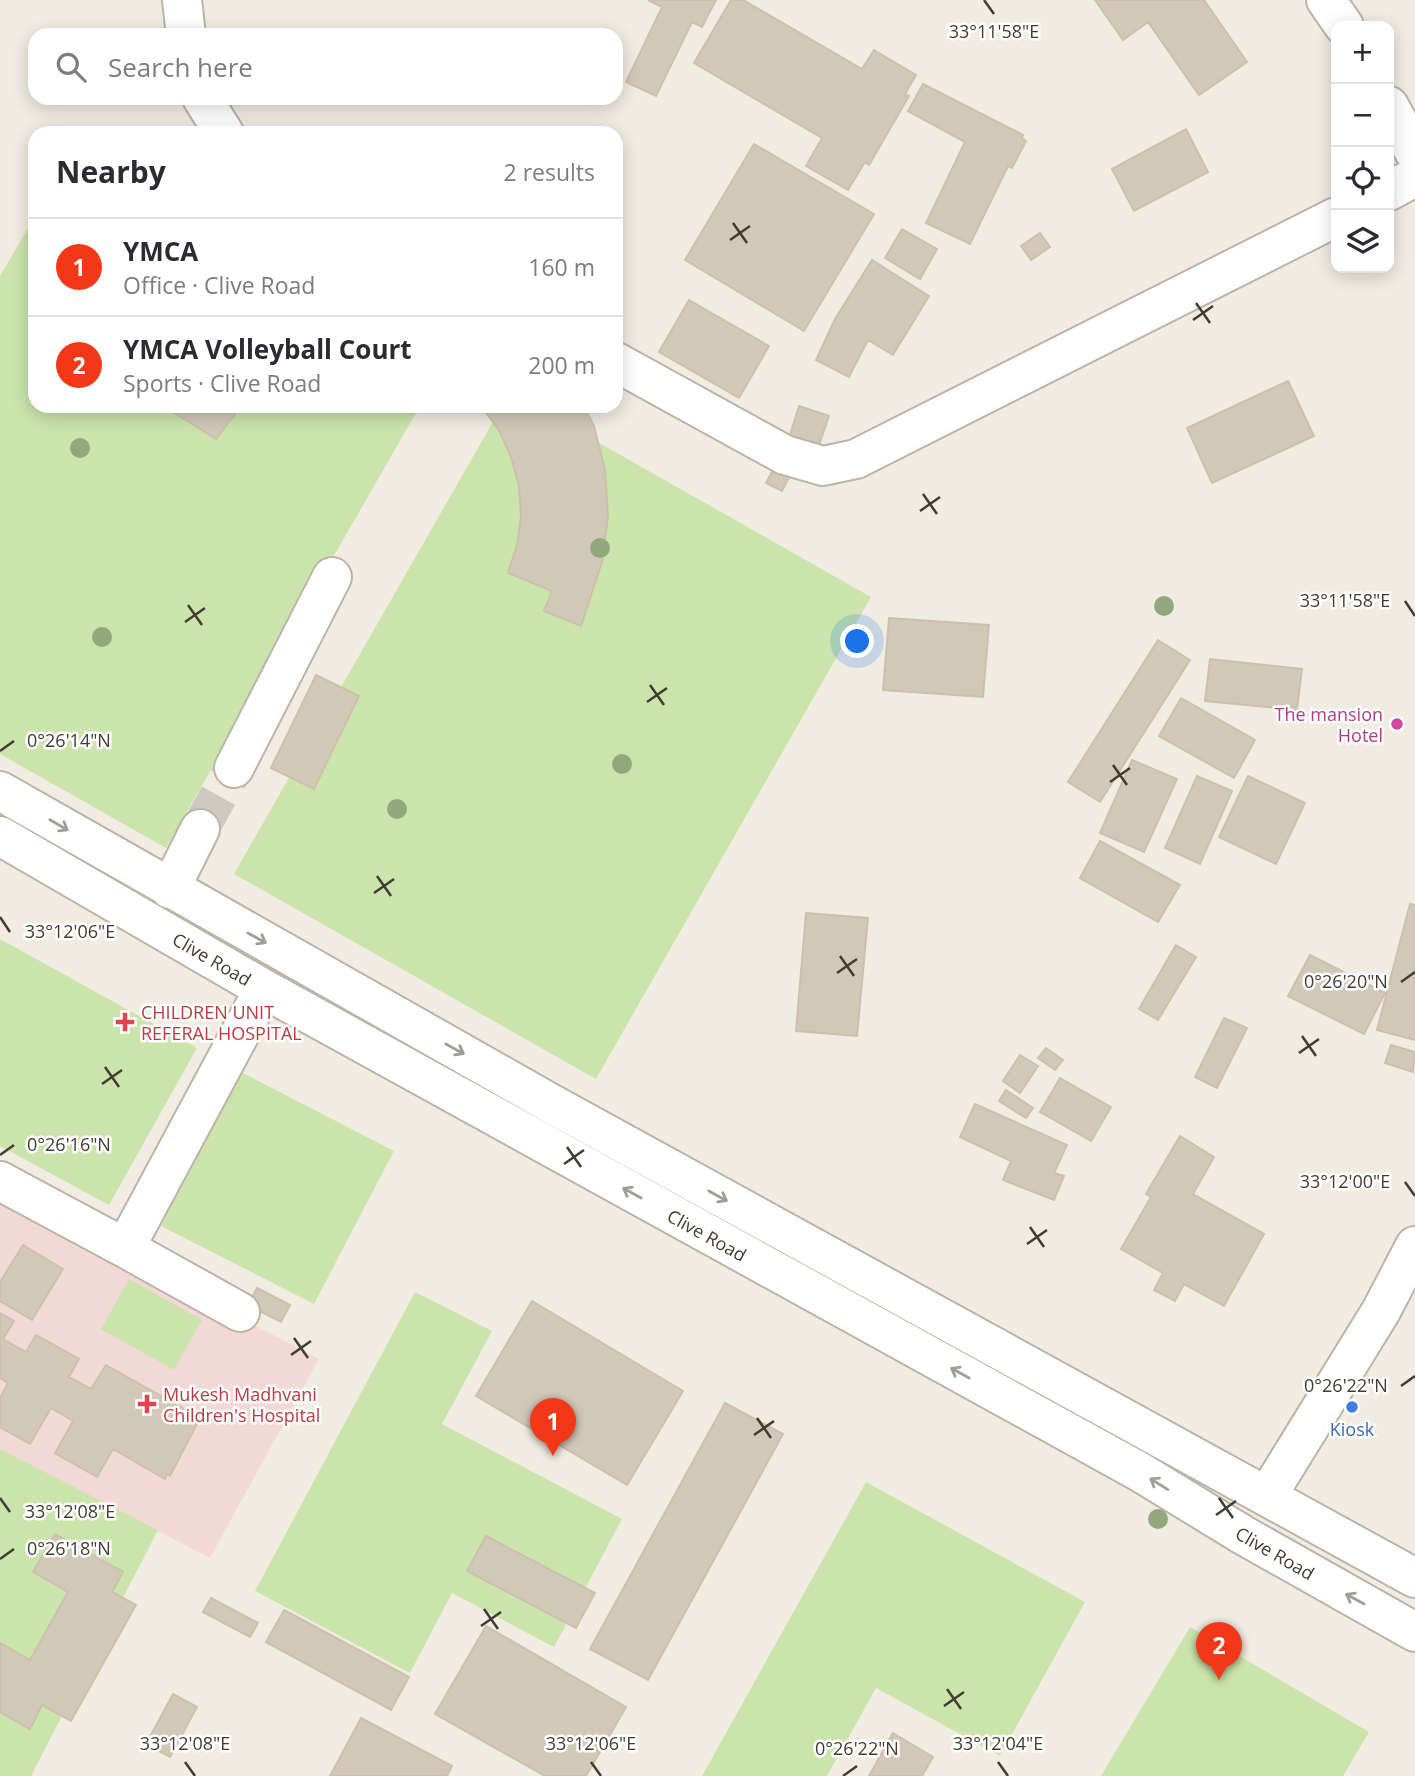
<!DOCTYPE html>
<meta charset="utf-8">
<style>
:root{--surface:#fff;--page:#f2f2f3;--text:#2b2b33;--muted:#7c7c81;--line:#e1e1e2;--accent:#f33817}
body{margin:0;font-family:"Open Sans",sans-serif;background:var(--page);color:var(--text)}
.controls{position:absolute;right:21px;top:21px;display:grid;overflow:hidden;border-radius:14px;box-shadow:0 4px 18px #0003}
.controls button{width:63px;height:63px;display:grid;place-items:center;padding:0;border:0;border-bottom:2px solid var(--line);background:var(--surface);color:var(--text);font:35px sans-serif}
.you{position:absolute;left:858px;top:642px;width:24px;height:24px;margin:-18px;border:5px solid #fff;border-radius:50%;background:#1a73e8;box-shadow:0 0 0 10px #1a73e833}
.badge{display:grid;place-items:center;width:46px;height:46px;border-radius:50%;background:var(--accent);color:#fff;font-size:23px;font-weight:700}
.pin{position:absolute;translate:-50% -58px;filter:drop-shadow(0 2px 4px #0008)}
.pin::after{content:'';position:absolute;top:37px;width:24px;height:21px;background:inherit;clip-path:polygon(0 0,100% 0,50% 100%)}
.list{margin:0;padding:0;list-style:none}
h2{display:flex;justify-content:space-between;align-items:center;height:91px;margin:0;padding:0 28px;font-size:30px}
h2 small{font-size:23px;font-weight:400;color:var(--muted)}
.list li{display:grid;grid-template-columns:46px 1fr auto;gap:21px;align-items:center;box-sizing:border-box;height:98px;padding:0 28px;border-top:2px solid var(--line)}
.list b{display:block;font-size:26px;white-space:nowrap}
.list p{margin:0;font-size:23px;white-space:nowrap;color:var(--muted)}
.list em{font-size:23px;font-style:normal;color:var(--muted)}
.icon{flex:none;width:38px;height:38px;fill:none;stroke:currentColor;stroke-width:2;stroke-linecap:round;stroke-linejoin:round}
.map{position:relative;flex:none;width:1415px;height:1776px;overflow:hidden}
.search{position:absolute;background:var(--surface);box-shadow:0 4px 18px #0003;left:28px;top:28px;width:595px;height:77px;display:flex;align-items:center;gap:18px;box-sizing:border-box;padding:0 24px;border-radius:21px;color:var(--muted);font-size:26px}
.panel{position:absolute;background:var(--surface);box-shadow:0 4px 18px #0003;left:28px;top:126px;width:595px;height:287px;border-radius:21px}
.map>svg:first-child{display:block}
.medical{fill:#f2d9d6}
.green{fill:#cbe4ac}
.building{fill:#d2c8b8;stroke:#ccc0ac;stroke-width:2}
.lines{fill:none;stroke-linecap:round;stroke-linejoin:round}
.minor-tunnel{stroke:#cec9bf;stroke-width:38;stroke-dasharray:38 19;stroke-linecap:butt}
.minor-casing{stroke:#bcb4a6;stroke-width:42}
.minor{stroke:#fff;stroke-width:38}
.tree{fill:#92a87c}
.oneway{stroke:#a09e99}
.ticks{fill:none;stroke:#423c33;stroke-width:2.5}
.hotel-dot{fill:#d1479c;stroke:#fff;stroke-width:2.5}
.health-dot{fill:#e0444e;stroke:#fff;stroke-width:2.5}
.shop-dot{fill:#3f7fe0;stroke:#fff;stroke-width:2.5}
.labels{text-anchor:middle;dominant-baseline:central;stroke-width:5;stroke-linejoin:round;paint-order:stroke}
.hotel-label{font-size:18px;fill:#b23c85;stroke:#fff;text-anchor:end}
.street-label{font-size:18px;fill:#423c33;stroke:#fff}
.health-label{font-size:18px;fill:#be3a42;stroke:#fff;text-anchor:start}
.shop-label{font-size:18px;fill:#366cbe;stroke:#fff}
.ticks-label{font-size:18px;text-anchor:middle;fill:#423c33;stroke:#fff;stroke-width:5;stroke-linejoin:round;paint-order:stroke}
</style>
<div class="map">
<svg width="1415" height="1776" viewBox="0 0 1415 1776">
<rect width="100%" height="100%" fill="#f1ece2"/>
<path class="medical" d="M0,1191L319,1359L210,1558L0,1449Z"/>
<path class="green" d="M35,216V406H420L166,848L0,754V276Z
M502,406H534L871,597L596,1079L234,874Z
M0,939L197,1048L109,1205L0,1146Z
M241,1072L394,1151L314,1304L161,1226Z
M129,1279L202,1320L174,1370L101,1329Z
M415,1292L492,1331L442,1424L622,1519L554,1647L452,1593L410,1673L255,1591Z
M0,1449L158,1530L31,1776H0Z
M866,1482L1085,1602L1000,1756L876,1688L827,1776H702Z
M1190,1627L1369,1732L1343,1776H1101Z"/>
<path class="building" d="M648,0H716L702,27L692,22L656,96L626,82L662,7Z
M731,0H743L862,69L874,50L916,75L905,94L909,96L869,165L865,162L848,190L806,166L822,138L694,63Z
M1095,0H1204L1247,62L1199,95L1148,22L1123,40Z
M923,84L1023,135L1022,138L1026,141L1012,168L1008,166L970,244L926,223L965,142L908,111Z
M1186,129L1208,172L1134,211L1112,169Z
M754,144L874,214L804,331L685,260Z
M902,229L937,249L920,279L885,258Z
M1040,233L1050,247L1031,260L1021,246Z
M872,260L929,296L893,355L868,340L849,377L816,360L835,319Z
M689,300L769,346L739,398L659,352Z
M1288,381L1314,436L1212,483L1187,428Z
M173,406H241L216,439L170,410Z
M481,406H584L594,426L605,470L608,516L602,562L581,626L544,611L552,591L508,573L517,545L521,516L519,486L511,457L499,430Z
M799,406L829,416L818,448L789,438Z
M778,460L794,468L782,491L766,483Z
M889,618L989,625L983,697L883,690Z
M1158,640L1190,660L1100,802L1068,782Z
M1210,659L1302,669L1297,710L1205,701Z
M316,675L359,696L314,789L271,768Z
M1181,698L1255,740L1234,778L1159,736Z
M1132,760L1177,779L1144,852L1100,833Z
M1197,776L1232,791L1200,864L1165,848Z
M1248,776L1305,803L1276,864L1219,837Z
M1100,841L1180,885L1158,922L1080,878Z
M1410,904L1415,905V1040L1377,1030Z
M806,913L868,918L857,1036L796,1031Z
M1176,945L1196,957L1158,1020L1139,1009Z
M1310,955L1385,993L1364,1034L1288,996Z
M1224,1018L1247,1028L1217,1088L1195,1077Z
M1391,1045L1415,1052L1413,1072L1385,1063Z
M1046,1048L1063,1060L1055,1070L1038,1058Z
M1020,1055L1038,1066L1020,1093L1003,1081Z
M1060,1078L1111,1107L1091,1141L1040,1112Z
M1006,1090L1033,1108L1026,1118L999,1101Z
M975,1104L1067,1145L1054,1173L1064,1176L1054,1200L1003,1180L1011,1161L960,1137Z
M1180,1136L1214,1157L1193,1194L1264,1234L1224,1306L1184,1284L1175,1301L1154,1290L1163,1273L1121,1249L1151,1197L1146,1194Z
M23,1245L63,1269L32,1320L0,1301V1282Z
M257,1288L290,1305L281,1322L248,1305Z
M532,1301L683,1391L627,1485L476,1396Z
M0,1313L14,1321L3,1339L26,1352L36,1335L79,1359L69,1377L91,1389L106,1365L200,1418L170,1476L167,1474L165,1479L113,1449L97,1477L55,1453L73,1421L51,1408L30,1444L0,1427V1398L8,1383L0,1378Z
M725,1403L783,1434L648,1680L590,1649Z
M55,1534L123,1572L112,1592L136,1605L71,1721L42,1705L30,1729L0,1712V1643L30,1660L68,1592L33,1572Z
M486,1536L595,1593L576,1628L467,1571Z
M211,1598L258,1623L250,1637L203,1612Z
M284,1610L409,1677L391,1710L266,1642Z
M486,1626L626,1707L586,1776H545L435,1714Z
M173,1694L197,1707L170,1757L146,1744Z
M361,1718L452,1766L447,1776H330Z
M893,1733L933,1757L922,1776H869Z"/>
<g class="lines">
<path class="minor-tunnel" d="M200,829L234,768"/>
<defs>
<path id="minor" d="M182,0L186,35
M1326,0L1344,26
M202,98L224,133
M1389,106L1415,153
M1389,191L1415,177
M616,362L785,455L823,466L856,459L1336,217
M234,768L332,577
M0,791L550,1103L1415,1578
M0,836L264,989L1140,1472L1243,1535L1415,1632
M170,889L200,829
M0,1181L125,1248L264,989
M125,1248L240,1312
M1267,1496L1381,1311L1415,1246"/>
</defs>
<use href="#minor" class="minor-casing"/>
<use href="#minor" class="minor"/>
</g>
<g class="tree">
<circle cx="80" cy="448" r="10"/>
<circle cx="600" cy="548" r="10"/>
<circle cx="1164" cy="606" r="10"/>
<circle cx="102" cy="637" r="10"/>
<circle cx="622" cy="764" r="10"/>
<circle cx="397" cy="809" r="10"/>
<circle cx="1158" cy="1519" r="10"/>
</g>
<defs><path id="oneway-shaft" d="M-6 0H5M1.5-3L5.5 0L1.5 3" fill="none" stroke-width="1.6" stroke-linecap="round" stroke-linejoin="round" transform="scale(1.75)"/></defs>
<g class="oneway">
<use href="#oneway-shaft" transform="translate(59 825) rotate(30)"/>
<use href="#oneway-shaft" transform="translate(257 938) rotate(29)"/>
<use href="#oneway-shaft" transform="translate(455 1049) rotate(29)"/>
<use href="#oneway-shaft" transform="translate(632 1193) rotate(-151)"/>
<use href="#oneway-shaft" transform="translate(718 1196) rotate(29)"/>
<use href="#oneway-shaft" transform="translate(960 1373) rotate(-151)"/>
<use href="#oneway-shaft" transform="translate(1159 1484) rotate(-148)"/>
<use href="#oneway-shaft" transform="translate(1355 1599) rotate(-151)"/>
</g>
<path class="ticks" d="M984,0L994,14M733,223L747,243M730,240L750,226M1196,303L1210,323M1193,320L1213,306M923,494L937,514M920,511L940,497M1405,601L1415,616M188,605L202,625M185,622L205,608M650,685L664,705M647,702L667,688M0,751L14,741M1113,765L1127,785M1110,782L1130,768M377,876L391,896M374,893L394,879M0,917L10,932M840,956L854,976M837,973L857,959M1401,982L1415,972M1302,1036L1316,1056M1299,1053L1319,1039M105,1067L119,1087M102,1084L122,1070M567,1147L581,1167M0,1155L14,1145M564,1164L584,1150M1405,1182L1415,1196M1030,1227L1044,1247M1027,1244L1047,1230M294,1338L308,1358M291,1355L311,1341M1401,1386L1415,1376M757,1418L771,1438M754,1435L774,1421M0,1498L10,1512M1219,1498L1233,1518M1216,1515L1236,1501M0,1559L14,1549M484,1609L498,1629M481,1626L501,1612M947,1689L961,1709M944,1706L964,1692M185,1762L195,1776M591,1762L601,1776M998,1762L1008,1776M843,1776L857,1766"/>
<circle class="hotel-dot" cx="1397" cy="724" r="7"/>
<g class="health-dot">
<path d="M121.5 1011.5h7v7h7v7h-7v7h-7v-7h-7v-7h7z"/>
<path d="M143.5 1393.5h7v7h7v7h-7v7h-7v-7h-7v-7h7z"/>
</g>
<circle class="shop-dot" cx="1352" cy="1407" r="7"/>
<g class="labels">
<g class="hotel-label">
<text x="1383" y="714">The mansion<tspan x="1383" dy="21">Hotel</tspan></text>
</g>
<g class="street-label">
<text transform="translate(212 959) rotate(30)">Clive Road</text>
<text transform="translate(707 1235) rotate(29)">Clive Road</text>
<text transform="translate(1275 1553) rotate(30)">Clive Road</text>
</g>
<g class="health-label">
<text x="141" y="1012">CHILDREN UNIT<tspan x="141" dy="21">REFERAL HOSPITAL</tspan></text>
<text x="163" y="1394">Mukesh Madhvani<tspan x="163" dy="21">Children's Hospital</tspan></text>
</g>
<g class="shop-label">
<text x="1352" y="1429">Kiosk</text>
</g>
</g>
<g class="ticks-label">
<text x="994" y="38">33°11'58"E</text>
<text x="1345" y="607">33°11'58"E</text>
<text x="69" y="747">0°26'14"N</text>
<text x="70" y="938">33°12'06"E</text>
<text x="1346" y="988">0°26'20"N</text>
<text x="69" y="1151">0°26'16"N</text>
<text x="1345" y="1188">33°12'00"E</text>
<text x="1346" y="1392">0°26'22"N</text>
<text x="70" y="1518">33°12'08"E</text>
<text x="69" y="1555">0°26'18"N</text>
<text x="185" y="1750">33°12'08"E</text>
<text x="591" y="1750">33°12'06"E</text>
<text x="998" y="1750">33°12'04"E</text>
<text x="857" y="1755">0°26'22"N</text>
</g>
</svg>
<div class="controls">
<button>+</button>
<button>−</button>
<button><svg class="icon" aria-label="locate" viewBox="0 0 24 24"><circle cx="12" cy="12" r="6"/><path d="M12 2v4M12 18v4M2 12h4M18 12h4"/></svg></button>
<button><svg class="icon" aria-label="layers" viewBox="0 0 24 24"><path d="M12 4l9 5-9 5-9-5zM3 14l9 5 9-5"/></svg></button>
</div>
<div class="you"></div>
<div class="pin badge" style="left:553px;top:1456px">1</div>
<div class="pin badge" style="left:1219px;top:1680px">2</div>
<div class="search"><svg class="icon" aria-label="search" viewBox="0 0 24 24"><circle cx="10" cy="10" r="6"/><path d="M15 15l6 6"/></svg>Search here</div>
<section class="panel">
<h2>Nearby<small>2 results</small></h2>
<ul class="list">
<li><span class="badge">1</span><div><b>YMCA</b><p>Office · Clive Road</p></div><em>160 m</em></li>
<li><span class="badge">2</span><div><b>YMCA Volleyball Court</b><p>Sports · Clive Road</p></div><em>200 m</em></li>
</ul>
</section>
</div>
